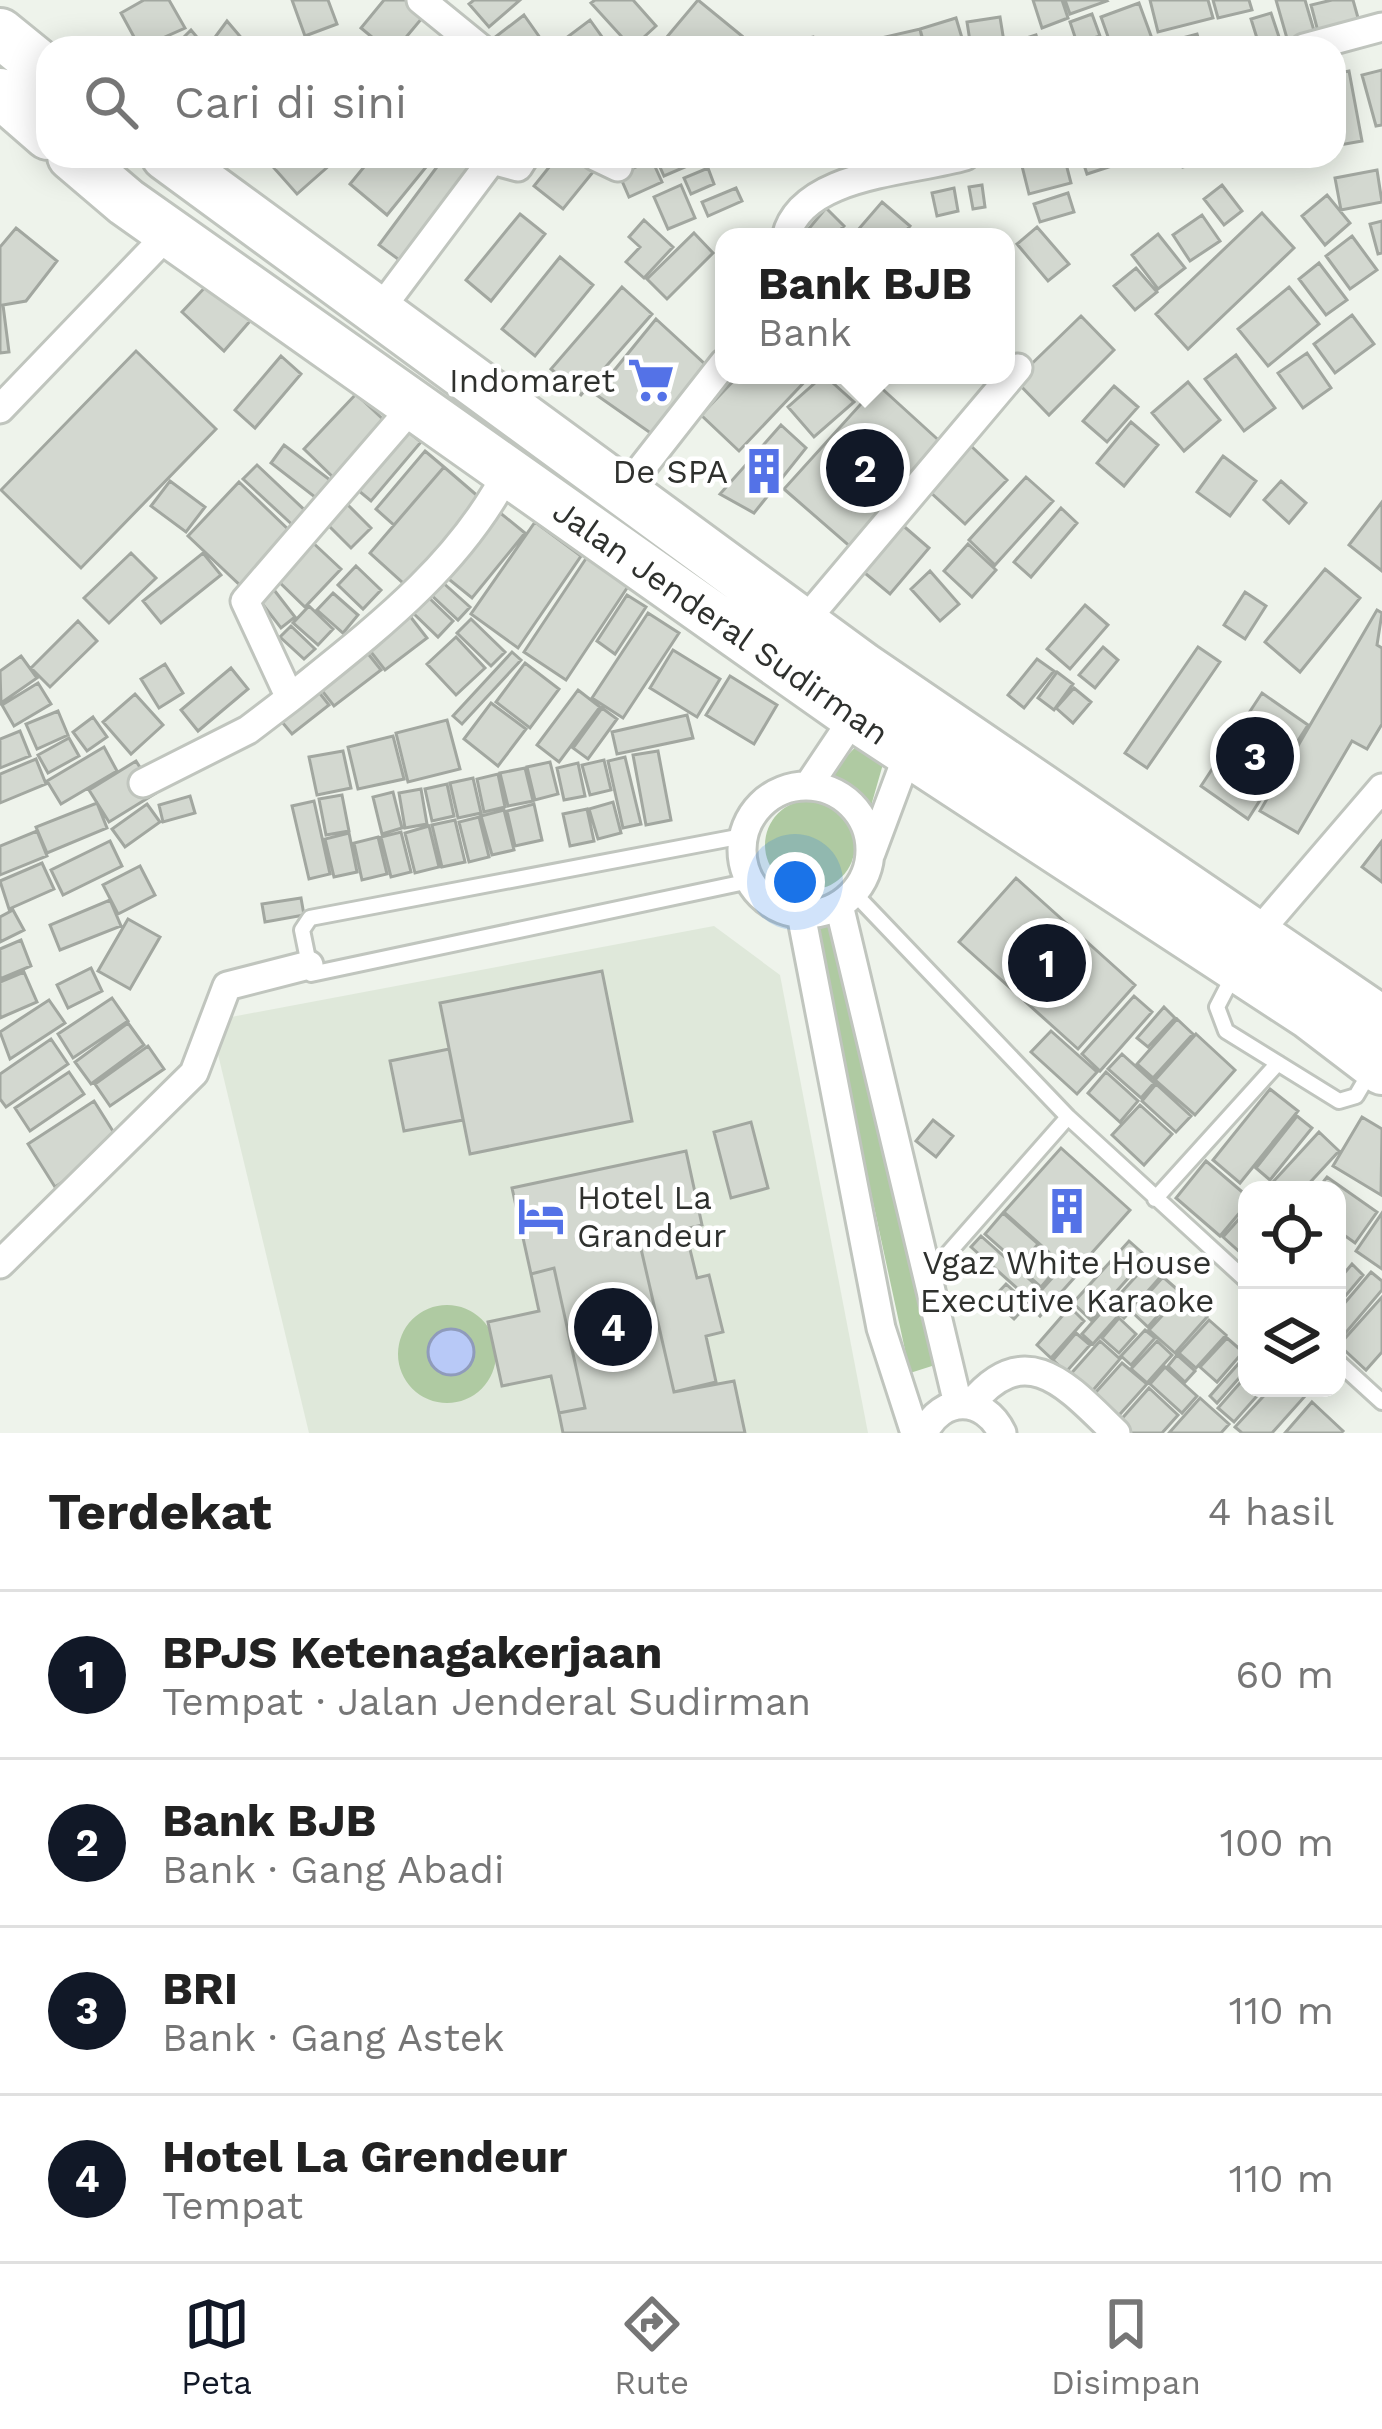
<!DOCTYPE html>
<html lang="id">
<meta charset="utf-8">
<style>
:root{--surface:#fff;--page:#f2f2f2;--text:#222;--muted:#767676;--line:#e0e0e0;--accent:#111827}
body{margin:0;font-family:"Work Sans",sans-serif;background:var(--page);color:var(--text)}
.controls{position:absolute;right:36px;bottom:36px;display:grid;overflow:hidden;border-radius:24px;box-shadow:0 6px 30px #0003}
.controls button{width:108px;height:108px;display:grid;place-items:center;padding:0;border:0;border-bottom:3px solid var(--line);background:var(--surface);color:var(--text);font:60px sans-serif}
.you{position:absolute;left:795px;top:882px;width:42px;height:42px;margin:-30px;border:9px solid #fff;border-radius:50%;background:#1a73e8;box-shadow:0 0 0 18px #1a73e833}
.badge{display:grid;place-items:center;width:78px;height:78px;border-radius:50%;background:var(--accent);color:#fff;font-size:39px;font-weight:700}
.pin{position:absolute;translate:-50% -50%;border:6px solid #fff;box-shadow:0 3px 12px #0006}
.popup{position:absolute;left:715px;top:228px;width:300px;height:156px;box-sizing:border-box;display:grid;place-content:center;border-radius:24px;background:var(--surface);filter:drop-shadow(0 3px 9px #0005);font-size:39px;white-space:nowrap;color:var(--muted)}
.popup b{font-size:45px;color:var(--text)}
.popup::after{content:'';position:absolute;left:50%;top:100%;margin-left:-24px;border:24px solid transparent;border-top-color:var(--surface)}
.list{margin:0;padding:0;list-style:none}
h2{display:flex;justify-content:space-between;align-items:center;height:156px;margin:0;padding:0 48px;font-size:51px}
h2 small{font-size:39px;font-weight:400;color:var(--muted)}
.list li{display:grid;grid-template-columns:78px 1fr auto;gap:36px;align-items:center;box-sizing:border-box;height:168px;padding:0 48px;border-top:3px solid var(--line)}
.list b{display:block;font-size:45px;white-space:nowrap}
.list p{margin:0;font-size:39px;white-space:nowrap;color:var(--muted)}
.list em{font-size:39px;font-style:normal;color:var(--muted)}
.icon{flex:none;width:66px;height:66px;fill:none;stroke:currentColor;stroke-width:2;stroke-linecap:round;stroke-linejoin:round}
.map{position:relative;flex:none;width:1382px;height:1433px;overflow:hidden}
.search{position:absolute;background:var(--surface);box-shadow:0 6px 30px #0003;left:36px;right:36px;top:36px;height:132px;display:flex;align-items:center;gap:30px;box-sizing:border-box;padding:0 42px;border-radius:36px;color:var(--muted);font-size:45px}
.sheet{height:828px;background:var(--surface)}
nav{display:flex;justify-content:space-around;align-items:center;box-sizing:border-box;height:168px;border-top:3px solid var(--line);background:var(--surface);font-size:33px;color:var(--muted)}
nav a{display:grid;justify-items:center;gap:6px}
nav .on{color:var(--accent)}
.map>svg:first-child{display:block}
.built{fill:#dfe8da}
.green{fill:#afcaa2}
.water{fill:#b8c9f7;stroke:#8f9bbb;stroke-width:3}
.building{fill:#d3d8d0;stroke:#a2a7a0;stroke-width:3}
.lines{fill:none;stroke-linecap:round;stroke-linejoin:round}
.service-casing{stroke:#c0c5be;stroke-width:20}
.minor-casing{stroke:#c0c5be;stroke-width:33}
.trunk-casing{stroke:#c0c5be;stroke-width:54}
.service{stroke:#fff;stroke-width:14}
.minor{stroke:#fff;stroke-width:27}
.trunk{stroke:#fff;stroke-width:48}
.labels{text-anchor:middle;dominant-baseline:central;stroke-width:9;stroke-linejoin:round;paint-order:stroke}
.poi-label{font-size:33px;fill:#2f312e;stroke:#fff;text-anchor:end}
.street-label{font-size:33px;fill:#2f312e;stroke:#fff}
</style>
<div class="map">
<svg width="1382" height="1433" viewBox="0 0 1382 1433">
<rect width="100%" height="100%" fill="#eef3eb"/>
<path class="built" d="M714,926L780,975L868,1433H309L210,1021Z"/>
<path class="green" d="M865,737L887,750L869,813L859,797L826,778Z
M765 845a45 45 0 1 1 90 0a45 45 0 1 1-90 0Z
M830,922L933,1355L932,1366L910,1373L816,939L815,927Z
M398 1354a49 49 0 1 1 98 0a49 49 0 1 1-98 0Z"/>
<path class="water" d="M428 1352a23 23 0 1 1 46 0a23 23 0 1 1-46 0Z"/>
<path class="building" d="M144,0H169L185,28L140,48L121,13Z
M292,0H328L337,24L305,36Z
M384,0H415L428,11L397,48H385L361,28Z
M474,0H520L489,27L469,4Z
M595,0H633L656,26L632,48L591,3Z
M698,0L742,36L732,48H678L666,38Z
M1033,0H1062L1068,18L1042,28Z
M1065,0H1106L1107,1L1070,14Z
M1150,0H1208L1213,18L1158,32Z
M1213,0H1249L1252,10L1218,18Z
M1276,0H1305L1315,34L1288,42Z
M1332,0H1353L1362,32L1321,43L1311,5Z
M1139,3L1154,44L1112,48L1101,17Z
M1271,13L1282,46L1260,48L1251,19Z
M1092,14L1100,36L1077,43L1070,22Z
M524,15L543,42L536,48H502L494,38Z
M1000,17L1005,48H971L967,22Z
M956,18L965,48H925L920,29Z
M590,20L610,48H573L566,38Z
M227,21L250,48H207Z
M920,29L924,48H888L885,37Z
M191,30L206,48H173Z
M1197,34L1201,48H1149V47Z
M1036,35L1040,48H1013L1011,43Z
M813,37L816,48H785L784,44Z
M1382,70V125L1376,126L1362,75Z
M1349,71L1362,141L1334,146V74Z
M288,156H340L297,194L274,168Z
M373,156H435L387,215L350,184Z
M445,156H481L402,262L379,245Z
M558,156H572L593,172L563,209L534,186Z
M655,156H697L699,161L664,176Z
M1045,156H1064L1071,183L1029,194L1021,162Z
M1081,156H1119L1121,163L1087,174Z
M1181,156H1228L1183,167Z
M652,160L662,182L629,197L619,174Z
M708,168L714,184L691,194L684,178Z
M1377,170L1382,202L1341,210L1335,178Z
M681,185L695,218L668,229L654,197Z
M982,185L985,207L973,209L969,187Z
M1222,185L1242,211L1224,225L1204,199Z
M736,188L742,201L708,216L702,202Z
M954,188L958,211L937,216L932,193Z
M1068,193L1074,212L1040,222L1034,204Z
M1327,195L1350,223L1325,245L1302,216Z
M882,202L910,226L901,237H864L857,231Z
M826,208L844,226L833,237H802Z
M1262,213L1294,248L1188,349L1156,314Z
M520,214L545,234L491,301L466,280Z
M1202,215L1220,241L1190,261L1173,235Z
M644,220L673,247L644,278L626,262L640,247L629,237Z
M1382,221V253L1378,254L1370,224Z
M1037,227L1069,264L1048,281L1017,244Z
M16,228L57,261L26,301L3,305L9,352L0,353V247Z
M694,233L713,253L667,299L647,279Z
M1158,234L1185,268L1158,289L1132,255Z
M1352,236L1377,270L1350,289L1326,256Z
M560,257L593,285L535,356L502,329Z
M1319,263L1347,300L1326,315L1299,279Z
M1136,268L1157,292L1135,310L1114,286Z
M209,283L250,321L224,351L182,312Z
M622,287L652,314L581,395L551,369Z
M1289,287L1319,324L1268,366L1238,329Z
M1352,315L1374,344L1335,373L1314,344Z
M1081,316L1114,350L1049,415L1015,380Z
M656,319L707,366L652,434L595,394Z
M136,351L216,429L81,568L1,490Z
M1307,353L1331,388L1303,408L1278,373Z
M1236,355L1275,408L1244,431L1205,379Z
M281,356L301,374L255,428L235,410Z
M739,375H811L739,451L701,415Z
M824,375L854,402L814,437L788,407Z
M1188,382L1220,420L1184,451L1152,413Z
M878,385L945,446L854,550L784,489Z
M1114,386L1138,407L1107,442L1083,421Z
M356,394L388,424L336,480L304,449Z
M1131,422L1158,445L1124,486L1097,463Z
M781,425L806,448L754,513L720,494Z
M403,427L421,442L371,501L353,486Z
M284,445L334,483L320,501L271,463Z
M971,446L1007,480L965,524L929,491Z
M425,451L444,467L394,525L376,509Z
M1223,456L1256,481L1230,516L1197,492Z
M257,465L312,517L299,531L243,479Z
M444,467L487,504L412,591L370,553Z
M1026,477L1053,501L995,565L969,540Z
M170,481L205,507L186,532L151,506Z
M1281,481L1306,503L1289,523L1264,500Z
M239,482L292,533L242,587L188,536Z
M1382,502V571L1349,545Z
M347,504L371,528L351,548L327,524Z
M493,507L525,533L472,598L440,572Z
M1061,508L1077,523L1031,577L1014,562Z
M535,522L581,556L518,648L471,614Z
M900,523L929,548L890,594L860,569Z
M310,540L341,569L305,607L275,578Z
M968,544L996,570L972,597L944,571Z
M131,553L156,578L109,623L84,598Z
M203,553L221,575L161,623L143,601Z
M587,557L629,585L566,680L524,652Z
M356,566L381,590L363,609L338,585Z
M1325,569L1360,598L1300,672L1265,642Z
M930,571L959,604L940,621L911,589Z
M440,580L470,607L458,620L428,592Z
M271,586L295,617L281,628L257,597Z
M1245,592L1266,606L1245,639L1224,625Z
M333,593L358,615L343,633L317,610Z
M426,595L453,621L438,637L411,611Z
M627,595L646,607L615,654L597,641Z
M1085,605L1108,625L1070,669L1047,649Z
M309,606L333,629L318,645L293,623Z
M1377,610L1382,613L1377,645L1382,648V724L1367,749L1352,741L1298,833L1260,811Z
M406,611L427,638L385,670L364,643Z
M648,613L679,633L623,718L592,698Z
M471,619L505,652L491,666L457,633Z
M78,621L97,641L50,687L31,668Z
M291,626L315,649L304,659L280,637Z
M456,637L485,668L456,695L427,664Z
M362,646L381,670L334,706L316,683Z
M1103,647L1118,660L1095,688L1079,675Z
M1198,647L1220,662L1147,768L1125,753Z
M673,650L720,679L697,717L650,688Z
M512,652L521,660L462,724L453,716Z
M21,656L37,678L1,703L0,671Z
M1037,659L1054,671L1024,708L1008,695Z
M525,663L559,689L530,728L496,702Z
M165,664L183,693L159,708L141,679Z
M231,668L248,689L198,731L181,710Z
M1057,672L1073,684L1054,710L1038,698Z
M730,676L777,705L754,744L706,715Z
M38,683L51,704L14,726L2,705Z
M314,686L329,705L292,734L277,716Z
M1074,688L1091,702L1073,723L1056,708Z
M578,690L600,707L559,762L537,745Z
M1262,693L1308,725L1248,819L1201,786Z
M135,694L163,725L131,754L103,722Z
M491,703L526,729L498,766L464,739Z
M602,708L617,719L588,759L573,748Z
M58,711L68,735L37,749L26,724Z
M687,715L693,738L617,754L612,732Z
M93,717L107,737L87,751L73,732Z
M447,720L460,769L408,782L396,733Z
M20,731L30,756L0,768V739Z
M393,736L404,779L358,789L348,747Z
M69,738L79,756L48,773L38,755Z
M104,747L117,771L61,804L47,781Z
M343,751L351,788L317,795L309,757Z
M658,751L671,820L646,825L633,755Z
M625,757L641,824L623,828L608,761Z
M36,759L46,784L0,803V774Z
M604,760L611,790L590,795L582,765Z
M136,761L156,793L109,822L89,790Z
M550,762L558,794L535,800L527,767Z
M578,763L585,796L564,800L557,768Z
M525,768L533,801L508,806L500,773Z
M498,774L505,807L484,812L477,779Z
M473,778L481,813L458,818L450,783Z
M447,784L454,816L432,821L425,789Z
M421,789L427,824L405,828L399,793Z
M393,792L402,828L382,834L373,797Z
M342,795L349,831L326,835L319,799Z
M190,796L195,813L163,822L159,805Z
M314,801L330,874L309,879L292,806Z
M613,802L621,833L598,839L589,809Z
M97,803L107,828L47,853L36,827Z
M147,804L160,822L125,847L112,829Z
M534,804L542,840L515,846L507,811Z
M587,809L594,841L570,846L563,814Z
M504,810L514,850L492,855L481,816Z
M479,817L489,857L469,862L459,822Z
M455,820L465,862L442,867L432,825Z
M429,826L439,867L415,873L405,833Z
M37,831L47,856L0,875V846Z
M401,832L411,872L391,877L381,837Z
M349,833L357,872L334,877L325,839Z
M378,837L387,874L362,880L354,843Z
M110,841L122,866L63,895L51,870Z
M1382,841V882L1362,867Z
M42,863L54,889L9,909L0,881Z
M140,866L155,895L118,914L103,885Z
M1016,878L1135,985L1078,1049L959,942Z
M301,898L304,915L265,922L262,904Z
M110,900L121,926L60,950L50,925Z
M13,910L24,930L0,942V917Z
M128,919L160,937L130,989L98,971Z
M21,940L31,966L0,979V949Z
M91,968L102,991L68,1008L57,985Z
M602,971L632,1121L470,1154L440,1003Z
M24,972L37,1002L0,1018V982Z
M1134,996L1152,1012L1100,1071L1082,1054Z
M112,998L128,1021L73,1058L58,1034Z
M49,1000L65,1023L10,1059L0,1032Z
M1164,1007L1175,1018L1148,1047L1137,1038Z
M1177,1019L1193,1034L1153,1078L1137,1064Z
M128,1023L144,1045L91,1084L75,1062Z
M1051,1031L1097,1072L1077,1094L1031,1052Z
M1196,1034L1235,1070L1195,1115L1155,1080Z
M51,1039L68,1064L6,1107L0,1099V1074Z
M148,1046L164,1069L110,1106L95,1084Z
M449,1049L463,1120L404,1131L390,1061Z
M1122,1054L1154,1083L1141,1098L1108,1069Z
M69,1072L84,1094L30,1131L15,1108Z
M1106,1072L1138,1101L1120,1122L1088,1093Z
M1156,1084L1191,1116L1176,1132L1142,1101Z
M1270,1089L1298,1111L1240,1183L1213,1160Z
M94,1101L121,1144L55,1187L28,1144Z
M1140,1105L1172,1134L1144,1165L1112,1135Z
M1297,1116L1312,1128L1270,1180L1256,1168Z
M1362,1117L1382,1129L1381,1195L1333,1166Z
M933,1120L953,1136L936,1157L916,1141Z
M751,1122L768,1188L731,1198L714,1132Z
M1319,1132L1339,1151L1303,1190H1280L1272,1183Z
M1061,1148L1130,1210L1073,1274L1004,1212Z
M686,1151L702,1225L639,1240L674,1392L734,1381L745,1433H563L559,1413L585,1408L554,1268L531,1274L512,1188Z
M1206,1161L1247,1196V1204L1220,1236L1176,1198Z
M1327,1177L1377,1212L1355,1243L1337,1230V1190H1317Z
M1247,1210V1251L1243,1255L1223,1237Z
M1003,1213L1038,1244L1020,1265L985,1234Z
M1382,1213V1269L1356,1251Z
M685,1229L697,1278L709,1275L723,1332L706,1336L716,1382L674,1392L639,1240Z
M981,1236L1038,1287L1028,1298L971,1247Z
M1129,1241L1147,1257L1091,1320L1073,1303Z
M1040,1247L1060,1265L1041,1287L1021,1269Z
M1149,1262L1163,1274L1124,1318L1110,1305Z
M1352,1264L1363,1275L1337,1306V1282Z
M1062,1267L1074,1278L1040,1316L1028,1305Z
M554,1268L585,1408L559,1413L551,1376L502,1386L488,1322L539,1311L531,1274Z
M1371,1272L1382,1281V1290L1337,1343V1312Z
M1163,1277L1179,1291L1148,1327L1132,1312Z
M1006,1284L1028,1304L1014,1319L992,1299Z
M1182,1294L1207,1317L1175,1353L1149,1330Z
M1382,1297V1352L1366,1370L1339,1345Z
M1107,1306L1118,1316L1093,1344L1082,1334Z
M1070,1307L1084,1321L1051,1358L1037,1345Z
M1119,1318L1136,1334L1119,1353L1102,1338Z
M1209,1320L1226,1335L1196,1368L1179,1353Z
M1145,1330L1155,1338L1131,1365L1121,1356Z
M1076,1333L1090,1345L1066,1372L1053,1360Z
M1227,1338L1243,1352L1217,1382L1200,1367Z
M1100,1341L1120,1359L1088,1396L1068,1377Z
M1157,1341L1172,1355L1147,1383L1131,1369Z
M1247,1354V1369L1217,1403L1210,1396Z
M1177,1355L1195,1371L1185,1382L1168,1366Z
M1122,1363L1147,1384L1112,1423L1088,1401Z
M1165,1367L1197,1396L1182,1413L1150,1384Z
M1247,1375V1388H1264L1234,1422L1218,1408Z
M1149,1388L1178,1415L1162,1433H1129L1118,1423Z
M1271,1388H1298L1306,1395L1272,1433H1242L1235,1427Z
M1200,1398L1229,1424L1221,1433H1169Z
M1312,1402L1343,1431L1341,1433H1285Z"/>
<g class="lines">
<defs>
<path id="service" d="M743,836L310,918L302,930L311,974L750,881
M854,893L1068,1117L1247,1281
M1234,974L1217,1007L1226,1031L1339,1101L1356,1096L1369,1074
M1155,1199L1278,1063
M929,1275L1068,1117
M1337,1361L1382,1402"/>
<path id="minor" d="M421,0L480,48
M1304,48L1382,27
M595,156L618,167L611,156
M786,237C801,173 910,172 965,156
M378,312L492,160L518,167L525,156
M0,409L170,232
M623,492L724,363
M803,623L1018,368
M290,698C373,631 458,568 508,471
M143,783L248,730L290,698L245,601L414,405
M808,786L859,710
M742 850a64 64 0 1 1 128 0a64 64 0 1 1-128 0Z
M871,853L912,743
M839,905L958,1404
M801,914L881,1328L915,1433
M1255,936L1382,788
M0,1264L194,1073L227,986L309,965
M971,1404C1027,1335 1070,1389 1116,1433
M924,1433C941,1395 985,1396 1002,1433"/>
<path id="trunk" d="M0,33L48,72
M0,93L48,135
M72,156L126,202L855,717L1310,1015L1382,1070
M166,156L863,667L1382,1021"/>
</defs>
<use href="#service" class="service-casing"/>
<use href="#minor" class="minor-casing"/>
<use href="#trunk" class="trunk-casing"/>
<use href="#service" class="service"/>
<use href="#minor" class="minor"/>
<use href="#trunk" class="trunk"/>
</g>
<defs>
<symbol id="supermarket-bare" viewBox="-9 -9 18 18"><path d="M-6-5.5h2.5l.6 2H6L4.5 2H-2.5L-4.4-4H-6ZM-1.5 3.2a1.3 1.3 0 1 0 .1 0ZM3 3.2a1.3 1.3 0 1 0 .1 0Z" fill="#5472e7" stroke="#fff" stroke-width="2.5" paint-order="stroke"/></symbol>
<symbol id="building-bare" viewBox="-9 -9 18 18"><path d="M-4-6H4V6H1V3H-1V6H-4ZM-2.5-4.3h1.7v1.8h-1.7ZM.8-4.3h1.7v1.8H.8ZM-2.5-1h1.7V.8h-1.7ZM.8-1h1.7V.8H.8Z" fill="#5472e7" stroke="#fff" stroke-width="2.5" paint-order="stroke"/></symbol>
<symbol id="hotel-bare" viewBox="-9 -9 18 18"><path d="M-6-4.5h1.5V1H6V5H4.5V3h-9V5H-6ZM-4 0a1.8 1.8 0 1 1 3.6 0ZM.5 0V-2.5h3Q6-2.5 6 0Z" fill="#5472e7" stroke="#fff" stroke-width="2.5" paint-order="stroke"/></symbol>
</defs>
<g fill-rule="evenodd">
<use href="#supermarket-bare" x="618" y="347" width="66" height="66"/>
<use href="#building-bare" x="731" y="438" width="66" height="66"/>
<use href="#building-bare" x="1034" y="1178" width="66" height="66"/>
<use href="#hotel-bare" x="508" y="1183" width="66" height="66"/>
</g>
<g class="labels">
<g class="poi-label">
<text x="615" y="380">Indomaret</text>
<text x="728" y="471">De SPA</text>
<text x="577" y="1197" text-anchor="start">Hotel La<tspan x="577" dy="38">Grandeur</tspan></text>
<text x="1067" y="1262" text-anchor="middle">Vgaz White House<tspan x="1067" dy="38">Executive Karaoke</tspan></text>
</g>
<g class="street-label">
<text transform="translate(721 622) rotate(35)">Jalan Jenderal Sudirman</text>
</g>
</g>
</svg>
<div class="controls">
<button><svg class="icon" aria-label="locate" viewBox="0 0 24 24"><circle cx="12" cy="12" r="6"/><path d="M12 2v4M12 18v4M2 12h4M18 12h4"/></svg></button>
<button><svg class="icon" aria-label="layers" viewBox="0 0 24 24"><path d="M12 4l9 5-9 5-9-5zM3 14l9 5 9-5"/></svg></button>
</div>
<div class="you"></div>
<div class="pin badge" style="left:1047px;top:963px">1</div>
<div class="pin badge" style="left:865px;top:468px">2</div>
<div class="popup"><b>Bank BJB</b>Bank</div>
<div class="pin badge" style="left:1255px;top:756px">3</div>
<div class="pin badge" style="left:613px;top:1327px">4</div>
<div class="search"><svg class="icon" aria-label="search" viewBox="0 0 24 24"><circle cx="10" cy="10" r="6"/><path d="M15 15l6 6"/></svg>Cari di sini</div>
</div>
<section class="sheet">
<h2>Terdekat<small>4 hasil</small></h2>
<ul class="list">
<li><span class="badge">1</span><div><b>BPJS Ketenagakerjaan</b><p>Tempat · Jalan Jenderal Sudirman</p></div><em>60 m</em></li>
<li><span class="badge">2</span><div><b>Bank BJB</b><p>Bank · Gang Abadi</p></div><em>100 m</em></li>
<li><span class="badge">3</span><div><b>BRI</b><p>Bank · Gang Astek</p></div><em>110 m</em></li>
<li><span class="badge">4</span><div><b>Hotel La Grendeur</b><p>Tempat</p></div><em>110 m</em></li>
</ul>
</section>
<nav>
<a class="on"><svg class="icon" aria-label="map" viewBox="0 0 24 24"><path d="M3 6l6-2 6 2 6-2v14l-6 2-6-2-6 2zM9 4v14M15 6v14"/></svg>Peta</a>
<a><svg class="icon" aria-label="directions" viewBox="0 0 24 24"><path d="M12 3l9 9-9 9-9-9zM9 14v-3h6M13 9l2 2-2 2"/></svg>Rute</a>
<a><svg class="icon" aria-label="saved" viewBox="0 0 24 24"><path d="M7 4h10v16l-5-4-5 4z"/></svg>Disimpan</a>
</nav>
